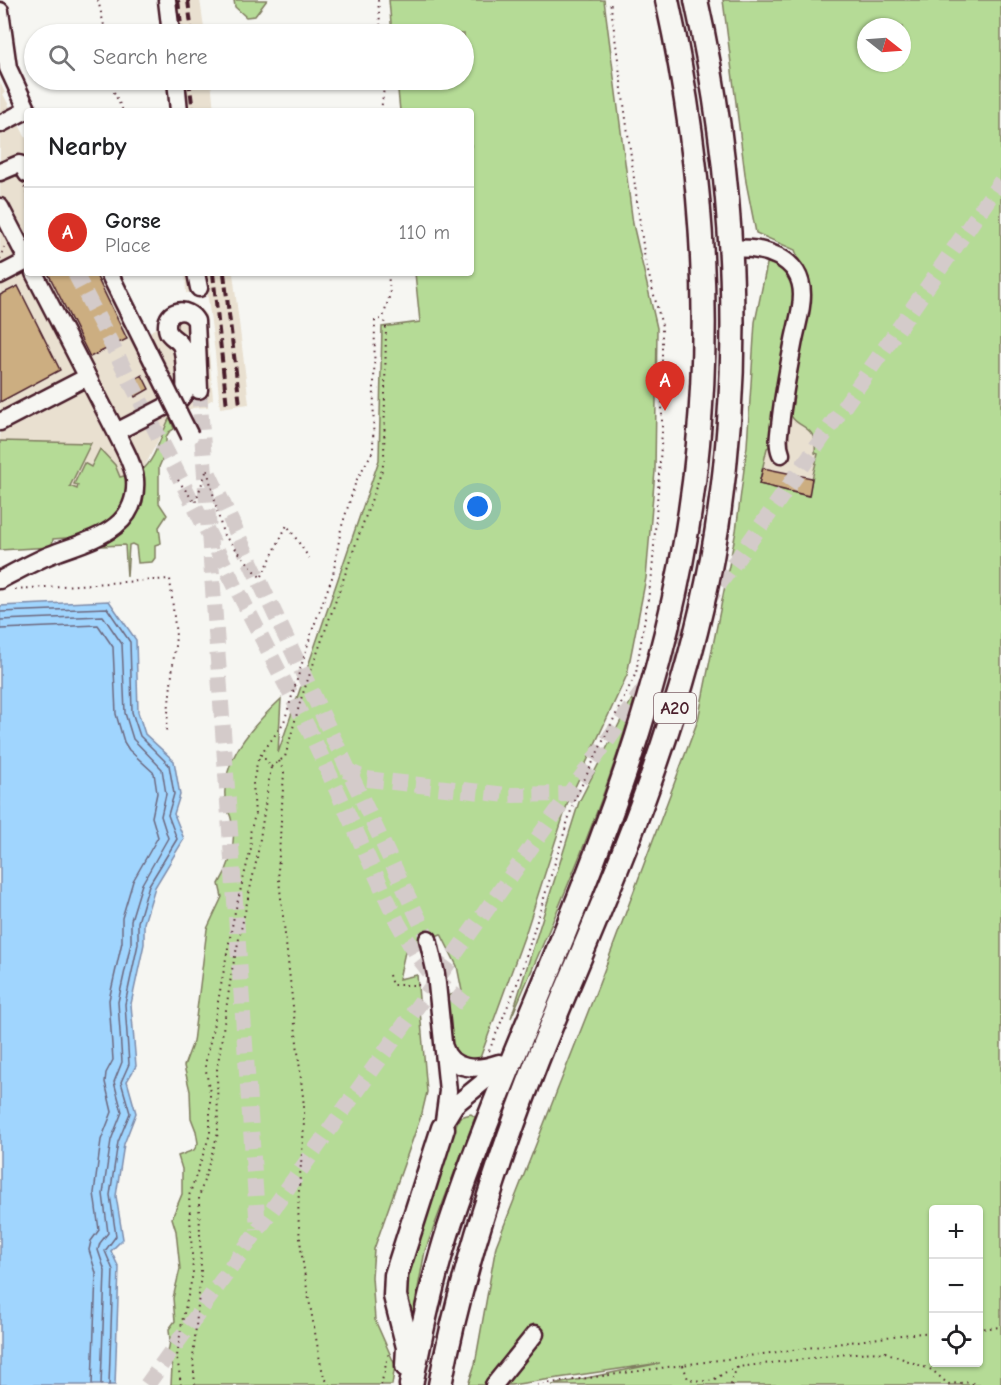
<!DOCTYPE html>
<meta charset="utf-8">
<style>
:root{--surface:#fff;--page:#f6f6f6;--text:#202124;--muted:#757577;--line:#e0e0e0;--accent:#d93025}
body{margin:0;font-family:"Comic Neue",sans-serif;background:var(--page);color:var(--text)}
.controls{position:absolute;right:18px;bottom:18px;display:grid;overflow:hidden;border-radius:6px;box-shadow:0 2px 4px #0004}
.controls button{width:54px;height:54px;display:grid;place-items:center;padding:0;border:0;border-bottom:2px solid var(--line);background:var(--surface);color:var(--text);font:30px sans-serif}
.compass{position:absolute;left:857px;top:18px;width:54px;height:54px;border-radius:50%;background:var(--surface);box-shadow:0 2px 4px #0004;rotate:107deg}
.you{position:absolute;left:478px;top:507px;width:21px;height:21px;margin:-15px;border:4px solid #fff;border-radius:50%;background:#1a73e8;box-shadow:0 0 0 9px #1a73e833}
.badge{display:grid;place-items:center;width:39px;height:39px;border-radius:50%;background:var(--accent);color:#fff;font-size:20px;font-weight:700}
.pin{position:absolute;translate:-50% -50px;filter:drop-shadow(0 2px 3px #0008)}
.pin::after{content:'';position:absolute;top:32px;width:21px;height:18px;background:inherit;clip-path:polygon(0 0,100% 0,50% 100%)}
.list{margin:0;padding:0;list-style:none}
h2{display:flex;justify-content:space-between;align-items:center;height:78px;margin:0;padding:0 24px;font-size:26px}
h2 small{font-size:20px;font-weight:400;color:var(--muted)}
.list li{display:grid;grid-template-columns:39px 1fr auto;gap:18px;align-items:center;box-sizing:border-box;height:90px;padding:0 24px;border-top:2px solid var(--line)}
.list b{display:block;font-size:22px;white-space:nowrap}
.list p{margin:0;font-size:20px;white-space:nowrap;color:var(--muted)}
.list em{font-size:20px;font-style:normal;color:var(--muted)}
.icon{flex:none;width:33px;height:33px;fill:none;stroke:currentColor;stroke-width:2;stroke-linecap:round;stroke-linejoin:round}
.map{position:relative;flex:none;width:1001px;height:1385px;overflow:hidden}
.search{position:absolute;background:var(--surface);box-shadow:0 2px 4px #0004;left:24px;top:24px;width:450px;height:66px;display:flex;align-items:center;gap:15px;box-sizing:border-box;padding:0 21px;border-radius:33px;color:var(--muted);font-size:22px}
.panel{position:absolute;background:var(--surface);box-shadow:0 2px 4px #0004;left:24px;top:108px;width:450px;height:168px;border-radius:6px}
.map>svg:first-child{display:block}
.built{fill:#e9e0d0}
.green{fill:#b5db96;stroke:#807d60;stroke-width:1.5;fill-rule:evenodd}
.water{fill:#a0d5fe;stroke:#7e8caa;stroke-width:1.5}
.lines{fill:none;stroke-linecap:round;stroke-linejoin:round}
.shore{stroke:#6c687f;stroke-width:1.5}
.building{fill:#ccae81;stroke:#4a1f2b;stroke-width:1.5}
.minor-tunnel{stroke:#d4cbca;stroke-width:16;stroke-dasharray:16 8;stroke-linecap:butt}
.minor-casing{stroke:#4a1f2b;stroke-width:21}
.highway-casing{stroke:#4a1f2b;stroke-width:27}
.path{stroke:#4a1f2b;stroke-width:2;stroke-dasharray:1.5 4.5;stroke-linecap:butt}
.minor{stroke:#f6f6f2;stroke-width:16}
.highway{stroke:#f6f6f2;stroke-width:22}
.rail{stroke:#4a1f2b;stroke-width:4;stroke-dasharray:9 4.5;stroke-linecap:butt}
.minor-bridge-casing{stroke:#4a1f2b;stroke-width:21;stroke-linecap:butt}
.minor-bridge{stroke:#f6f6f2;stroke-width:16}
.labels{text-anchor:middle;dominant-baseline:central;stroke-width:5;stroke-linejoin:round;paint-order:stroke}
.shield{fill:#f6f6f2;stroke:#7e6067;stroke-width:1.5}
.shield-label{font-size:18px;font-weight:bold;fill:#4a1f2b}
</style>
<div class="map">
<svg width="1001" height="1385" viewBox="0 0 1001 1385">
<rect width="100%" height="100%" fill="#f6f6f2"/>
<filter id="ink" filterUnits="userSpaceOnUse"><feTurbulence type="fractalNoise" baseFrequency=".0167" numOctaves="2"/><feDisplacementMap in="SourceGraphic" scale="12" xChannelSelector="R" yChannelSelector="G"/><feConvolveMatrix kernelMatrix="1 2 1 2 8 2 1 2 1" color-interpolation-filters="sRGB"/></filter>
<g filter="url(#ink)">
<path class="built" d="M158,0H200L205,34H162Z
M168,80H211L214,111H175Z
M0,82L5,93L3,94L27,140V273H99L134,343L157,327L162,315L175,305L191,303L197,305L206,315L213,399L208,402V407L193,408L170,417L143,470L120,478L115,465L100,449L91,467L84,464L75,484L78,485L76,489L70,486L90,443L0,441Z
M185,273H233L249,404L220,408L215,353L207,291L186,293Z
M790,401L803,407L823,426L818,498L761,549L758,448Z"/>
<path class="green" d="M234,0H267L255,16L246,17L235,7Z
M389,0H604L633,224L657,328L655,471L646,578L627,675L568,802L527,929L480,1058C447,1074 447,1017 445,997L462,991L457,966L441,934L406,947L399,979L417,975L427,1092L422,1113L374,1249L372,1277L375,1320L395,1365L392,1385H171L172,1367L168,1353L170,1341L169,1329L175,1321L173,1298L180,1269L176,1231L172,1218L182,1194V1169L178,1156L194,1150L198,1143L196,1131L191,1118L190,1091L184,1066L193,1042L207,929L222,897L219,884C231,864 237,841 231,818C230,813 226,810 226,805C218,763 252,726 281,699L278,753L379,460L382,327L420,322L415,273H471V111H400L397,80H464V34H392Z
M723,0H1001V1385H552L660,1363L511,1385H498L525,1340L485,1385H468L475,1364L496,1246L599,984L698,720L736,531L747,446L755,322L768,259L791,274L795,303L769,447L767,448L759,484L808,496L818,454L815,453C818,419 790,432 789,406L792,407L793,402L790,401L810,289L795,250L756,233L746,182ZM866,27H902V63H866ZM934,1210H978V1362H934Z
M170,417L174,429L169,432L166,437V451L159,467V503L167,515L159,527L161,543L155,545V558L152,562L138,563L136,546L132,544L129,545L127,577L125,545L102,546L100,542L111,537L141,471C156,460 161,434 170,417Z
M0,441L91,443L70,486L77,489L78,485L74,484L84,463L91,467L100,449L115,465L120,477L128,475L127,500L112,520L79,537L53,539L52,547L0,550Z
M637,689C606,802 558,910 511,1018L579,802Z
M471,1114L475,1117L425,1251L411,1325L408,1330L404,1277L446,1145L460,1117Z"/>
<path class="water" d="M109,601L136,640L138,712L145,734L174,761L180,795L174,814L184,839L155,887L144,923V944L131,1004L136,1066L127,1081L136,1113L124,1144L116,1196L123,1239L111,1251L119,1268L115,1385H0V606Z"/>
<g class="lines">
<path class="shore" d="M0,612L107,608L130,642L132,712L140,736L169,765L174,794L168,815L177,839L149,885L138,922V944L125,1004L129,1064L121,1082L130,1113L118,1142L110,1195L116,1236L105,1251L113,1270L109,1385
M0,620L103,616L122,644L125,713L133,739L162,769L166,794L161,816L168,838L142,884L131,920V943L118,1002L122,1062L114,1082L122,1112L111,1140L103,1194L108,1233L100,1243L98,1250L105,1271L101,1385
M0,629L98,625L113,647L116,714L124,742L129,750L154,773L157,793L152,817L158,837L133,881L122,918V942L109,1000L113,1060L106,1073L105,1082L112,1112L101,1140L94,1193L99,1230L91,1241L89,1250L96,1273L92,1385"/>
</g>
<path class="building" d="M48,273H95L127,339L90,357Z
M18,286L60,370L0,402V295Z
M142,375L149,389L135,397L128,383Z
M763,468L812,478L809,496L759,484Z"/>
<g class="lines">
<path class="minor-tunnel" d="M75,273L310,732L398,923L415,953L436,980L467,1005
M199,390L258,1229
M209,474L428,939
M345,770L367,779L507,795L568,794
M147,1385L770,513L1001,181"/>
<defs>
<path id="minor" d="M167,0L171,34
M0,11L8,68L28,111
M176,80L179,111
M0,124L27,110
M0,172L19,164L23,166L27,174
M0,207L27,259
M730,249C761,246 802,256 802,295C802,310 797,325 794,340C789,366 784,391 781,417C780,430 776,442 781,454
M34,273L116,432
M196,273L199,288
M0,275L27,261
M0,422L87,377
M0,580C17,571 33,562 50,555C87,540 139,532 135,479C133,463 123,447 116,432L180,399L185,393C186,383 185,354 181,345C177,338 167,337 167,327C166,309 188,306 196,321L199,390
M428,939L436,974L448,1091L443,1128
M444,1047C451,1072 479,1070 499,1063
M447,1118L455,1105L482,1083L499,1063
M494,1385L535,1334"/>
<path id="highway" d="M407,1366L408,1347L395,1296L396,1275L443,1128
M411,1385C421,1333 432,1281 448,1231C490,1101 550,977 598,848C647,719 686,582 698,444C712,296 699,145 667,0
M440,1385C461,1274 496,1166 537,1061C572,974 611,889 643,801C672,722 697,641 712,558C745,374 737,183 696,0"/>
</defs>
<use href="#minor" class="minor-casing"/>
<use href="#highway" class="highway-casing"/>
<path class="path" d="M98,0L106,34
M378,0L381,34
M113,80L114,92L123,111
M381,111L385,80
M24,187L27,194
M0,259L4,247
M178,480L195,503L207,469L223,534L261,578L287,525L309,558
M15,589L170,579L176,636L166,732
M279,761L284,772L278,871L304,1106C305,1147 296,1187 299,1227C302,1270 313,1318 320,1361L324,1377L330,1385
M271,767L285,757L301,699L382,470L384,460L386,327L383,318
M389,975L392,985H422
M489,1051L519,979L574,801L636,673L652,574L662,432V326L645,260L610,0
M978,1329L1001,1327
M683,1365L688,1379C721,1385 711,1376 738,1367L855,1353L885,1352L932,1370L948,1384L971,1382L975,1385
M181,1385L177,1356L182,1322L193,1274L189,1196L210,1134V1093L205,1065L214,1023L234,916L251,848L250,833L255,815L253,783L258,759
M195,1385L193,1359L201,1272L199,1197L218,1133L217,1070L232,970L257,858L271,767L266,759H258L284,722L312,631L333,575L341,529L356,481L373,451L375,321L383,318L390,294L388,273
M381,1385L389,1352
M537,1385L901,1335L934,1332
M731,1385L732,1378L738,1367"/>
<use href="#minor" class="minor"/>
<use href="#highway" class="highway"/>
<path class="rail" d="M178,0L182,34
M188,0L192,34
M189,80L193,111
M213,273L227,407
M224,273L240,405"/>
<defs>
<path id="minor-bridge" d="M109,273L190,436"/>
</defs>
<use href="#minor-bridge" class="minor-bridge-casing"/>
<use href="#minor-bridge" class="minor-bridge"/>
</g>
</g>
<g class="labels">
<rect class="shield" x="654" y="693" width="42" height="30" rx="4.5"/>
<g class="shield-label">
<text x="675" y="708">A20</text>
</g>
</g>
</svg>
<div class="controls">
<button>+</button>
<button>−</button>
<button><svg class="icon" aria-label="locate" viewBox="0 0 24 24"><circle cx="12" cy="12" r="6"/><path d="M12 2v4M12 18v4M2 12h4M18 12h4"/></svg></button>
</div>
<svg class="compass" viewBox="-18 -18 36 36"><path d="M0-13l5 13h-10z" fill="#e53935"/><path d="M0 13l5-13h-10z" fill="#757577"/></svg>
<div class="you"></div>
<div class="pin badge" style="left:665px;top:411px">A</div>
<div class="search"><svg class="icon" aria-label="search" viewBox="0 0 24 24"><circle cx="10" cy="10" r="6"/><path d="M15 15l6 6"/></svg>Search here</div>
<section class="panel">
<h2>Nearby<small></small></h2>
<ul class="list">
<li><span class="badge">A</span><div><b>Gorse</b><p>Place</p></div><em>110 m</em></li>
</ul>
</section>
</div>
